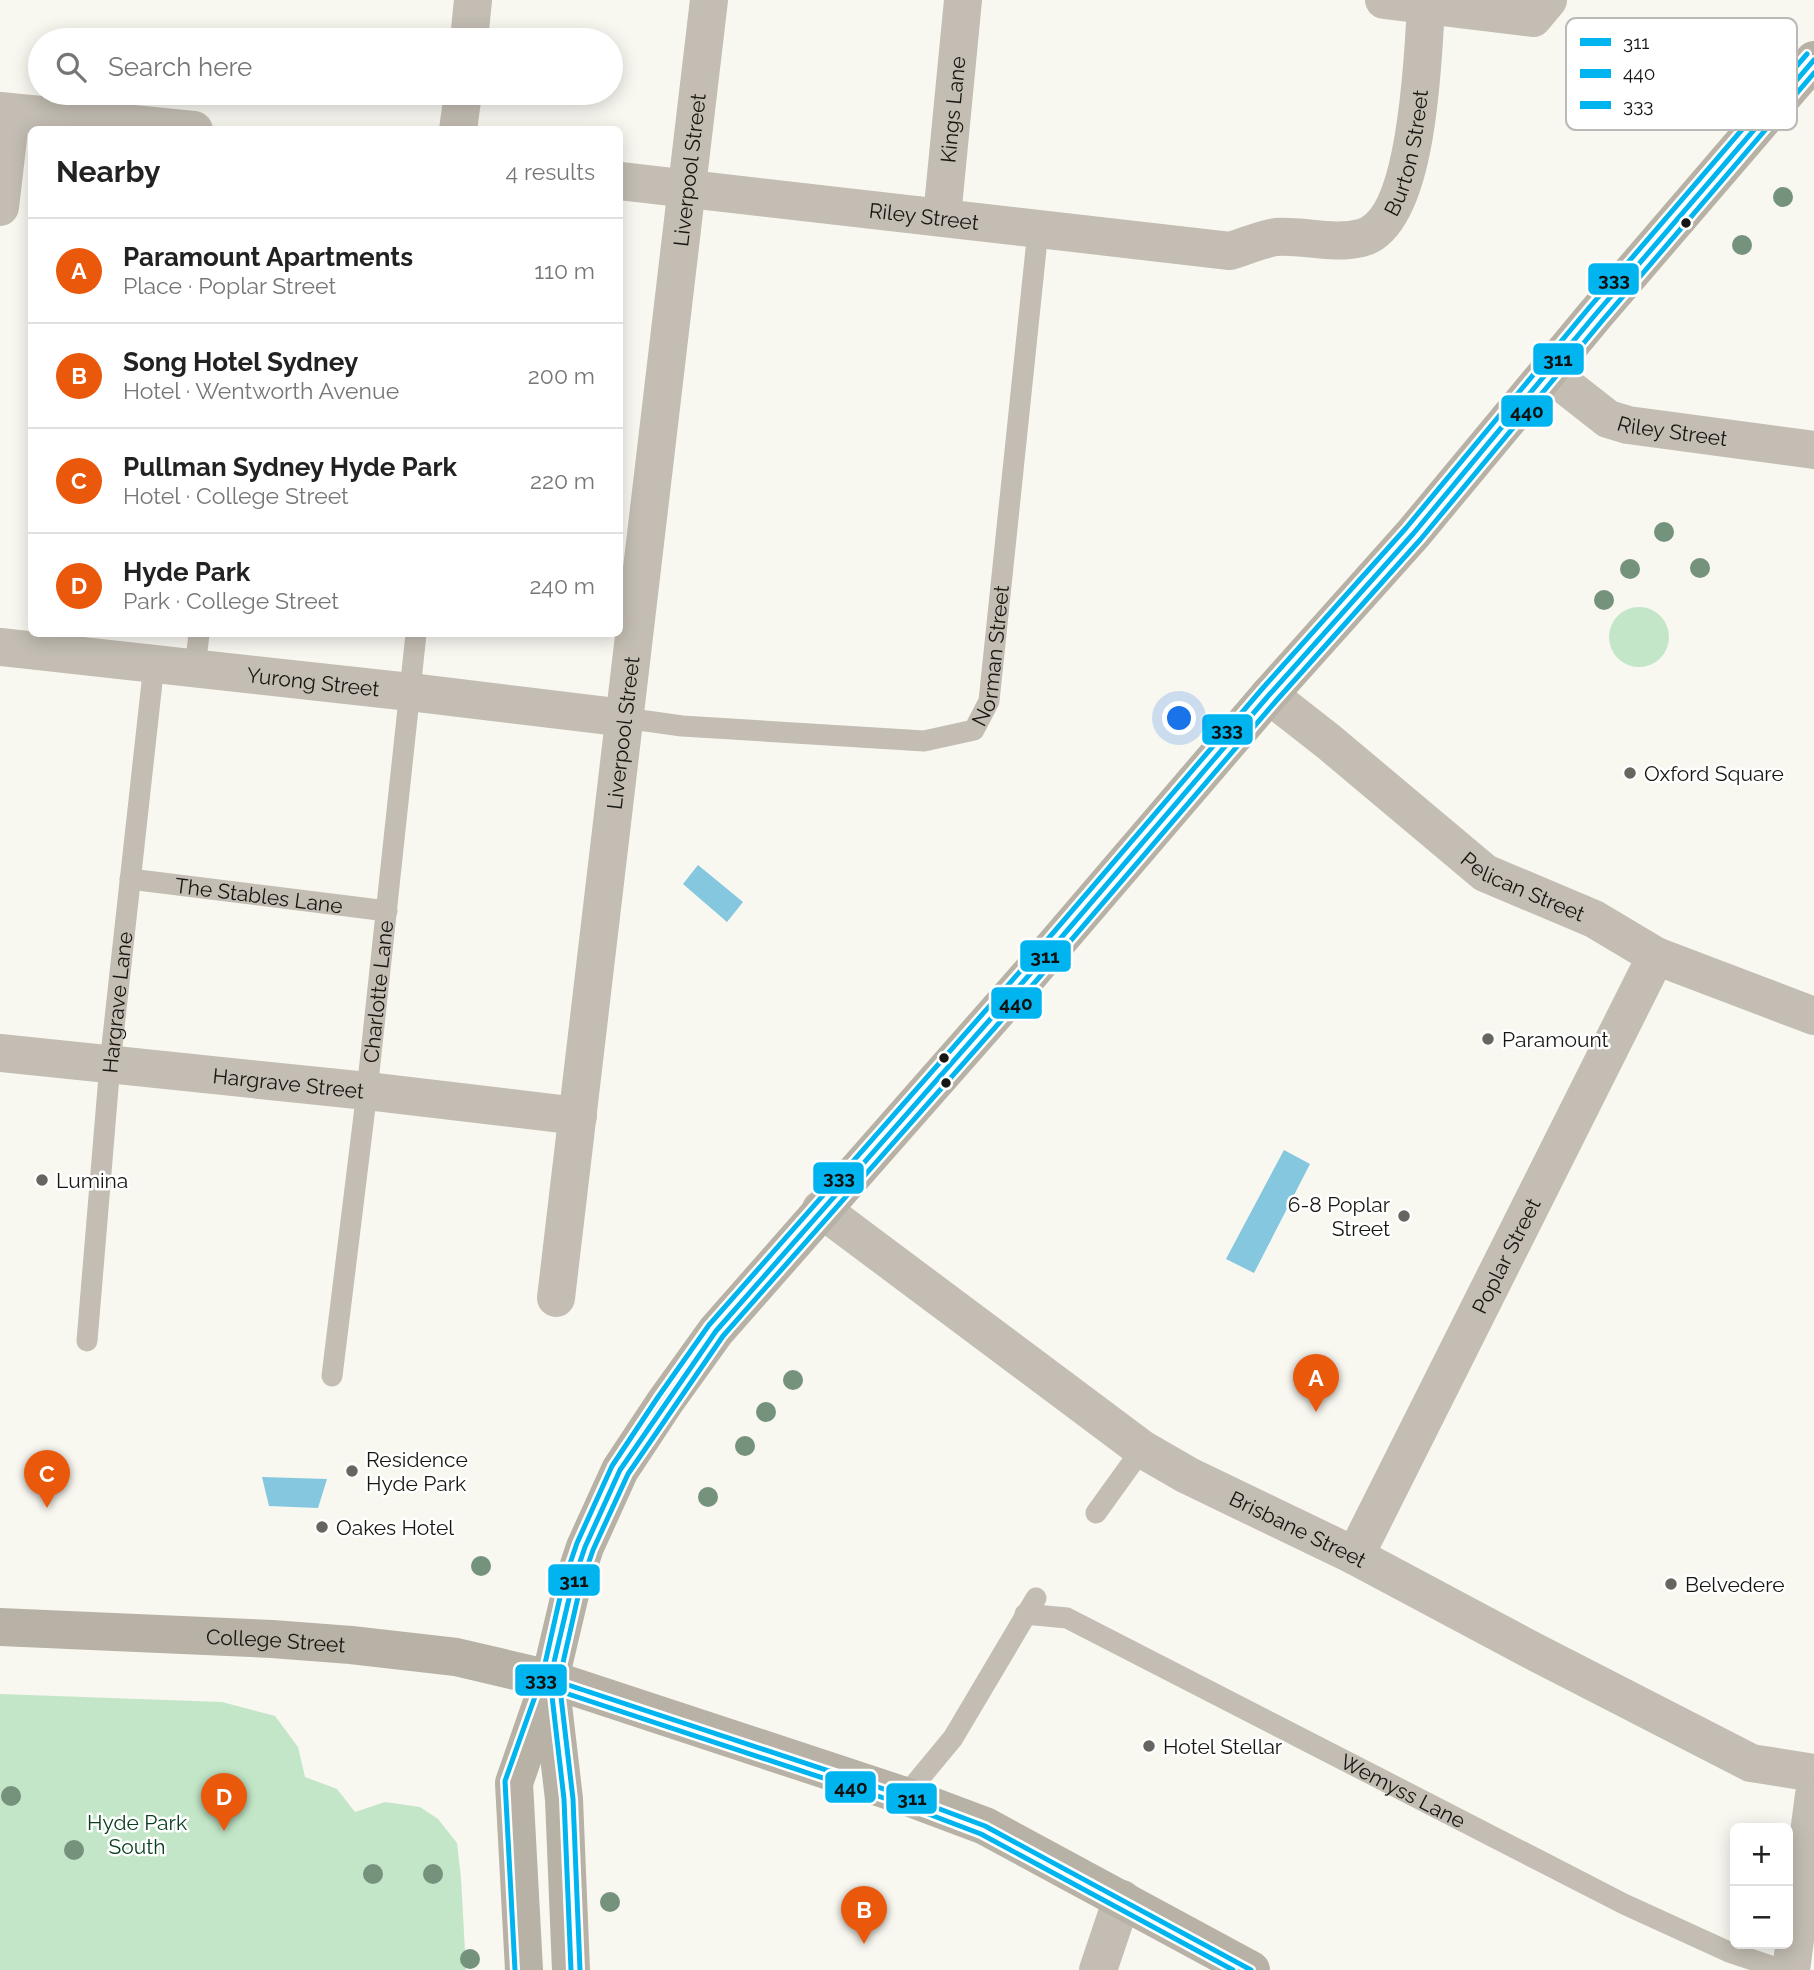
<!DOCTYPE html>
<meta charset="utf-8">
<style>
:root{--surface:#fff;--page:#f2f2f2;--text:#222;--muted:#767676;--line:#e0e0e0;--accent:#ea580c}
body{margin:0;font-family:Raleway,sans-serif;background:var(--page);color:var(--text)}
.controls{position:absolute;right:21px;bottom:21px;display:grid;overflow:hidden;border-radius:10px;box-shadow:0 4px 18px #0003}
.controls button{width:63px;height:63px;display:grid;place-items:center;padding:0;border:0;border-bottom:2px solid var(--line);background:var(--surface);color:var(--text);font:35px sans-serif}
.you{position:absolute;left:1180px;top:719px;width:24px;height:24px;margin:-18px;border:5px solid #fff;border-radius:50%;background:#1a73e8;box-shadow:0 0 0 10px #1a73e833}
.badge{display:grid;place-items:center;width:46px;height:46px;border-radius:50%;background:var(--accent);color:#fff;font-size:23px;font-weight:700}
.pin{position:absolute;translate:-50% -58px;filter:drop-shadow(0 2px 4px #0008)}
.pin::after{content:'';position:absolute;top:37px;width:24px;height:21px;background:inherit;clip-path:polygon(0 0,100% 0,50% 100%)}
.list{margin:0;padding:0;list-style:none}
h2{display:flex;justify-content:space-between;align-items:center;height:91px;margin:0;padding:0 28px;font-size:30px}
h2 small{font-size:23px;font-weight:400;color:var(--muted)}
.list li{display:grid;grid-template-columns:46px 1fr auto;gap:21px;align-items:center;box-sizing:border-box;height:105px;padding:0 28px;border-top:2px solid var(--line)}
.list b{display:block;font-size:26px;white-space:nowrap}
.list p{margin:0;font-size:23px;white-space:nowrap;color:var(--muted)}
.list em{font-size:23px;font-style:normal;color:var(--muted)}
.icon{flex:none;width:38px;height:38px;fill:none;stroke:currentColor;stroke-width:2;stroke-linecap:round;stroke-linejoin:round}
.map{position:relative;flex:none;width:1814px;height:1970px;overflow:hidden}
.search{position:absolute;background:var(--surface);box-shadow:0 4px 18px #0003;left:28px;top:28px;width:595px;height:77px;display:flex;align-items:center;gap:18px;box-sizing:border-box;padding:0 24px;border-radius:38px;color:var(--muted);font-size:26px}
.panel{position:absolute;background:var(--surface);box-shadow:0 4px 18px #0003;left:28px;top:126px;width:595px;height:511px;border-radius:10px}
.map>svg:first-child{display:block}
.green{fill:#c2e6c7}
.water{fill:#84c7de}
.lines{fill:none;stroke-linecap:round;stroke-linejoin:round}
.service{stroke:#c3bdb3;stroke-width:21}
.minor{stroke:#c3bdb3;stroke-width:38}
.tertiary{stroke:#c3bdb3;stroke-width:38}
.secondary{stroke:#b8b1a5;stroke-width:38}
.bus-1-casing{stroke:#fff;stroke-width:10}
.bus-2-casing{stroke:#fff;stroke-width:10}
.bus-3-casing{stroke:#fff;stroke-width:10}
.bus-1{stroke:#00b5ef;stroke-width:5}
.bus-2{stroke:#00b5ef;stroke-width:5}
.bus-3{stroke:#00b5ef;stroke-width:5}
.tree{fill:#75927d}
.bus-dot{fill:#171612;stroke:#fff;stroke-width:2.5}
.poi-dot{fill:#666560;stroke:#fff;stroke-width:2.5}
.labels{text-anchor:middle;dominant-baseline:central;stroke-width:5;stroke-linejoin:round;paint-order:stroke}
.street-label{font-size:21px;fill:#171612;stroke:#fff}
.poi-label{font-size:21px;fill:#171612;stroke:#fff;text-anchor:start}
.park-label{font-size:21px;fill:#0a401f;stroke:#fff}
.key{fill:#fff;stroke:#b9b9b8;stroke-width:2}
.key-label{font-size:19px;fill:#171612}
.line-badge{stroke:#fff;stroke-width:2.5}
.pale-badge-label{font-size:19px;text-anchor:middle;font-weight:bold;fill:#111}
</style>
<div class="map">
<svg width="1814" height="1970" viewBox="0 0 1814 1970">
<rect width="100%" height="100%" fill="#f8f7f0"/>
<path class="green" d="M1609 637a30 30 0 1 1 60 0a30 30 0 1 1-60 0Z
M0,1694L222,1702L275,1716L298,1747L305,1777L337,1789L355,1812L385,1802L420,1807L438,1819L457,1843L461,1878L466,1970H0Z"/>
<path class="water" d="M698,865L743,902L727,922L683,884Z
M1284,1150L1310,1164L1254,1273L1226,1259Z
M262,1477L327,1479L318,1508L269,1506Z"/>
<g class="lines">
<g class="service">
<path d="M195,668L199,634"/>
<path id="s1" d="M625,718L682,726L924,741L974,730L989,701L1038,230"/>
<path id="s2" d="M130,879L387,911"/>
<path id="s3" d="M87,1341L110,1064L154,664"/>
<path id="s4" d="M332,1376L367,1091L416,634"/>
<path d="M1096,1513L1142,1449"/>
<path id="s5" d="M1025,1614L1067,1618L1624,1904L1729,1952L1783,1970"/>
<path d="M905,1796L953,1738L1036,1598"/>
</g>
<g class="minor">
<path d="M1384,0L1533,18L1548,0"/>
<path d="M469,40L473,0"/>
<path d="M0,111L194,130"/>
<path d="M458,130L463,93"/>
<path id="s6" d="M620,181L1230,251C1244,247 1261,239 1276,237C1304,235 1333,245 1361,238C1419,224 1423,54 1426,5"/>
<path d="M0,207L11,113"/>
<path id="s7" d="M942,217L963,0"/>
<path id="s8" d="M1548,372L1608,419L1628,425L1814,450"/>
<path id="s9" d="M0,647L410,692L625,718"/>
<path id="s10" d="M1269,695L1329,742L1485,873L1594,919L1656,956L1814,1016"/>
<path id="s11" d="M0,1053L367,1091L578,1116"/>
<path id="s12" d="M821,1209L1142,1449L1187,1475L1355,1556L1533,1651L1751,1763L1814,1773"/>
<path id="s13" d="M556,1298L709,0"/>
<path id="s14" d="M1355,1556L1656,956"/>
<path d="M1098,1970L1122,1899"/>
</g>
<path class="tertiary" d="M1426,5V0
M1791,1970L1814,1795"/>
<g class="secondary">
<path id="s15" d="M0,1627L272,1639L351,1645L456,1657L550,1679L905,1796L985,1826L1251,1970"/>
<path d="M551,1688L564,1799L571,1970"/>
<path d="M524,1970L514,1783L550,1679L572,1586L585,1547L620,1470L665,1402L716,1331L1030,974L1269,695L1413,534L1595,315L1814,60"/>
</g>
<defs>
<path id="bus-1" d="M550,1679L905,1796L985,1826L1251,1970
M571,1970L564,1799L550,1679L572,1586L585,1547L620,1470L716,1331L1030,974L1269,695L1413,534L1595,315L1814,60"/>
<path id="bus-2" d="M547,1687L902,1804L981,1834L1233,1970
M580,1970L573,1799L559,1680L580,1588L593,1550L628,1474L723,1336L1037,980L1276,701L1420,540L1602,321L1814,73"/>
<path id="bus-3" d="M515,1970L505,1781L542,1677L563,1584L577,1543L612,1466L658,1397L709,1325L1023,968L1262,689L1406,528L1588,309L1807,54"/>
</defs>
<use href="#bus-1" class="bus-1-casing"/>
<use href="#bus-2" class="bus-2-casing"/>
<use href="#bus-3" class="bus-3-casing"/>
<use href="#bus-1" class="bus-1"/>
<use href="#bus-2" class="bus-2"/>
<use href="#bus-3" class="bus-3"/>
</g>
<g class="tree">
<circle cx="1783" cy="197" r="10"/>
<circle cx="1742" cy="245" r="10"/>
<circle cx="1664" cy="532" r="10"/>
<circle cx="1700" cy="568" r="10"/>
<circle cx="1630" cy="569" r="10"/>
<circle cx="1604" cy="600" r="10"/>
<circle cx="793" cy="1380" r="10"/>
<circle cx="766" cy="1412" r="10"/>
<circle cx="745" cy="1446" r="10"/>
<circle cx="708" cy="1497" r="10"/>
<circle cx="481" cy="1566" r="10"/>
<circle cx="11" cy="1796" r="10"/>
<circle cx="74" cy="1850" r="10"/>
<circle cx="373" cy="1874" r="10"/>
<circle cx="433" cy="1874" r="10"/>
<circle cx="610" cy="1902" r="10"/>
<circle cx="470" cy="1959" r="10"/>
</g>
<g class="bus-dot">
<circle cx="1686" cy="223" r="6"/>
<circle cx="944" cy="1058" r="6"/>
<circle cx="946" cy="1083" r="6"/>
</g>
<g class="poi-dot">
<circle cx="1630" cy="773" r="7"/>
<circle cx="1488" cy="1039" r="7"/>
<circle cx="42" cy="1180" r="7"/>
<circle cx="1404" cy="1216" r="7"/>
<circle cx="352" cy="1471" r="7"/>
<circle cx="322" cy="1527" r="7"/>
<circle cx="1671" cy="1584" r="7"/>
<circle cx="1149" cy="1746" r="7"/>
</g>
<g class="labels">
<g class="street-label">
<text stroke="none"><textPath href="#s7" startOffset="108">Kings Lane</textPath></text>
<text stroke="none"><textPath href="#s6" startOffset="850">Burton Street</textPath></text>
<text stroke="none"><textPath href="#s13" startOffset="1136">Liverpool Street</textPath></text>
<text stroke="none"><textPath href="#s6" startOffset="306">Riley Street</textPath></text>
<text stroke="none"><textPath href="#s8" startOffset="142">Riley Street</textPath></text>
<text stroke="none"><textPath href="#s1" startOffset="429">Norman Street</textPath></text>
<text stroke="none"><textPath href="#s9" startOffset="315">Yurong Street</textPath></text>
<text stroke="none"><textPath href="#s13" startOffset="569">Liverpool Street</textPath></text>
<text stroke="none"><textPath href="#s10" startOffset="320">Pelican Street</textPath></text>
<text stroke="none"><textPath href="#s2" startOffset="130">The Stables Lane</textPath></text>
<text stroke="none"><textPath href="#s4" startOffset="387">Charlotte Lane</textPath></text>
<text stroke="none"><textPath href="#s3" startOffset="340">Hargrave Lane</textPath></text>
<text stroke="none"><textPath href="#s11" startOffset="290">Hargrave Street</textPath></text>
<text stroke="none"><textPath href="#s14" startOffset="336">Poplar Street</textPath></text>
<text stroke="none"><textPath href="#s12" startOffset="576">Brisbane Street</textPath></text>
<text stroke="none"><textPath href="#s15" startOffset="276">College Street</textPath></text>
<text stroke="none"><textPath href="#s5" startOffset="420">Wemyss Lane</textPath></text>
</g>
<g class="poi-label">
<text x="1644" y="773">Oxford Square</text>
<text x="1502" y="1039">Paramount</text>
<text x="56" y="1180">Lumina</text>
<text x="1390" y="1204" text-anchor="end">6-8 Poplar<tspan x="1390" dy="24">Street</tspan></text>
<text x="366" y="1459">Residence<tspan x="366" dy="24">Hyde Park</tspan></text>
<text x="336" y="1527">Oakes Hotel</text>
<text x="1685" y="1584">Belvedere</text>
<text x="1163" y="1746">Hotel Stellar</text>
</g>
<g class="park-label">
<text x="137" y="1822">Hyde Park<tspan x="137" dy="24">South</tspan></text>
</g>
</g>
<rect x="1566" y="18" width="231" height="112" rx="10" class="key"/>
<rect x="1580" y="38" width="31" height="8" fill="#00b5ef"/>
<rect x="1580" y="69" width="31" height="9" fill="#00b5ef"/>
<rect x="1580" y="101" width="31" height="8" fill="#00b5ef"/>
<g class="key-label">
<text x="1623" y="49">311</text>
<text x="1623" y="80">440</text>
<text x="1623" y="112">333</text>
</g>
<g class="line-badge">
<rect x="1587" y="262" width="53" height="34" rx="7" fill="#00b5ef"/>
<rect x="1532" y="342" width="53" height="34" rx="7" fill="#00b5ef"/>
<rect x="1500" y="394" width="54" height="34" rx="7" fill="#00b5ef"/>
<rect x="1201" y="713" width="53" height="33" rx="7" fill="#00b5ef"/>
<rect x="1019" y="939" width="53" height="34" rx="7" fill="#00b5ef"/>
<rect x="990" y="986" width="53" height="34" rx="7" fill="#00b5ef"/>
<rect x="812" y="1161" width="53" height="34" rx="7" fill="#00b5ef"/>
<rect x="547" y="1563" width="54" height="34" rx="7" fill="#00b5ef"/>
<rect x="514" y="1663" width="54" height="34" rx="7" fill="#00b5ef"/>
<rect x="824" y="1770" width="53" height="34" rx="7" fill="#00b5ef"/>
<rect x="885" y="1782" width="53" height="33" rx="7" fill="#00b5ef"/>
</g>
<g class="pale-badge-label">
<text x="1614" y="286">333</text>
<text x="1558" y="366">311</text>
<text x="1527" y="418">440</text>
<text x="1227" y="736">333</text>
<text x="1045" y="963">311</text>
<text x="1016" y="1010">440</text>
<text x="839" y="1184">333</text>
<text x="574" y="1587">311</text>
<text x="541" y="1686">333</text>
<text x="851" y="1794">440</text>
<text x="912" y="1805">311</text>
</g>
</svg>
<div class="controls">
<button>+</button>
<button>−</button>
</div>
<div class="you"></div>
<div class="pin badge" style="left:1316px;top:1412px">A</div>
<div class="pin badge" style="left:864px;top:1944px">B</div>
<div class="pin badge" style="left:47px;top:1508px">C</div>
<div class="pin badge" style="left:224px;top:1831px">D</div>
<div class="search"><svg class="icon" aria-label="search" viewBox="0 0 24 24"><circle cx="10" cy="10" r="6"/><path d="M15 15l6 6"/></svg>Search here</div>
<section class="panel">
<h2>Nearby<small>4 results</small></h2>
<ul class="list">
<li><span class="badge">A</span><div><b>Paramount Apartments</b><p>Place · Poplar Street</p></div><em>110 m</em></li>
<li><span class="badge">B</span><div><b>Song Hotel Sydney</b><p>Hotel · Wentworth Avenue</p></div><em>200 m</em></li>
<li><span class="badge">C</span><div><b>Pullman Sydney Hyde Park</b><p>Hotel · College Street</p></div><em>220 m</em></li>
<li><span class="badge">D</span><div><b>Hyde Park</b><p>Park · College Street</p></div><em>240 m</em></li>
</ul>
</section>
</div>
